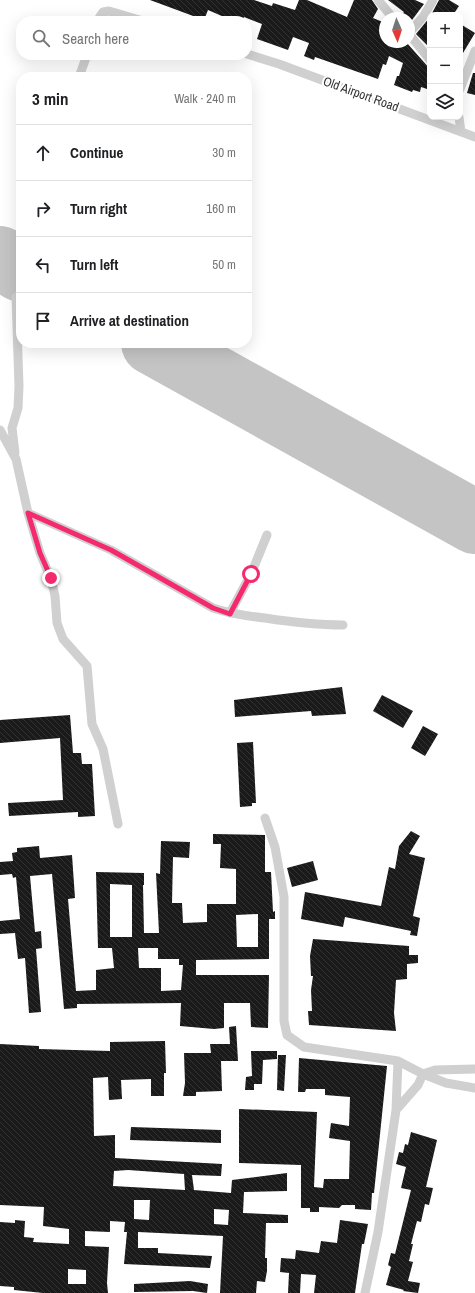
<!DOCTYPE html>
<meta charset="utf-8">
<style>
:root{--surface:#fff;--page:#f6f6f6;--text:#202124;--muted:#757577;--line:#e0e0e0}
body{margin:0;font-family:"Archivo Narrow",sans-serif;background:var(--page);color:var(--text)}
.controls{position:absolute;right:12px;top:12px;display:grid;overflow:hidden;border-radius:8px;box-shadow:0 4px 16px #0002}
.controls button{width:36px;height:36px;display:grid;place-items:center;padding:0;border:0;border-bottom:1px solid var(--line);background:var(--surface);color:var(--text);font:20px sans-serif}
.compass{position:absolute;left:379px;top:12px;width:36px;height:36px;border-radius:50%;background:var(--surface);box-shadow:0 4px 16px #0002;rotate:177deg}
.stop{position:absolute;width:12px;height:12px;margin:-9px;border:3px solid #f5296d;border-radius:50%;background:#fff}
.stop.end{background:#f5296d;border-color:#fff;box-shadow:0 1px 4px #0008}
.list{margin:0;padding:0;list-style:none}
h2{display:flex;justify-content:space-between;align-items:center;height:52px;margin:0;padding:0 16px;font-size:17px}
h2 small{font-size:13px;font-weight:400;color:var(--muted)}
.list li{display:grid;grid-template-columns:26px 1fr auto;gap:12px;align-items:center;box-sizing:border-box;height:56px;padding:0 16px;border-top:1px solid var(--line)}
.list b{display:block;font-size:15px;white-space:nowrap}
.list em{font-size:13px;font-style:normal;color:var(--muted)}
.icon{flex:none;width:22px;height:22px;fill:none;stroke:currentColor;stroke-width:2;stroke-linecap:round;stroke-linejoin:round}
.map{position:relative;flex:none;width:475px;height:1293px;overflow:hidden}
.search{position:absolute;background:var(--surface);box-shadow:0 4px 16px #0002;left:16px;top:16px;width:236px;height:44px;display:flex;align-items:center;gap:10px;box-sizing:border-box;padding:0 14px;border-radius:16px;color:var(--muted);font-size:15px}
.panel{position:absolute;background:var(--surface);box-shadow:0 4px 16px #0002;left:16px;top:72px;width:236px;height:276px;border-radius:16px}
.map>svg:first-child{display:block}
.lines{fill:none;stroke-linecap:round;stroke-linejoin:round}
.runway{stroke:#c4c4c4;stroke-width:64}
.building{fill:url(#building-back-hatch);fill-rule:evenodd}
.minor{stroke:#d0d0d0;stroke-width:9}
.route{stroke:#f5296d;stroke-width:5}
.labels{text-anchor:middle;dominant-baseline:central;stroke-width:4;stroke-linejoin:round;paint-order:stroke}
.street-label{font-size:13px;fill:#333;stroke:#fff}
</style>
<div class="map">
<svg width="475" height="1293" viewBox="0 0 475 1293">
<defs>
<pattern id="building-back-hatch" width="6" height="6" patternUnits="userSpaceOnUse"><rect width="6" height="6" fill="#1a1a1a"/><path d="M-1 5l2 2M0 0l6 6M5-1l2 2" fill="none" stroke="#333"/></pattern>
</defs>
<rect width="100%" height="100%" fill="#fff"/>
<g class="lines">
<path class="runway" d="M0,258L21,270
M153,343L475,522"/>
</g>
<path class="building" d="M150,0H254L272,6L273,3L295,10L299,0H307L347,17L354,0H372L378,9L373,18L385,23V42L399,46L401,42H406L430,69V90L421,87L420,92L413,90L412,92L394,85L397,76H399L403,63L389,56L386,65L383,64L378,79L315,57L314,60L304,56L309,43L293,37L288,50L257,39L262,24L244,17L243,19L233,16L231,20L208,10L204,20Z
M388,0H415L424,4L412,20L409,18H400L404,12Z
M439,0H449L459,6L453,15H431Z
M430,17V48L416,34Z
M462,25L475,33L460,58V28Z
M473,73H475V95L467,93Z
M342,687L346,714L312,716L311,711L235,717L234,700Z
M382,695L413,711L403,728L373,711Z
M70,715L73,753H81L82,764H92L95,816L78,817V812L9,816L8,803L63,800L60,738L0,743V720Z
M423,726L438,734L425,756L411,748Z
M253,742L256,803H252V806L240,807L237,743Z
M411,831L420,836L409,854L425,858L413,916L420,918L417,936L410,935L411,931L345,917L343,927L301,919L305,892L381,906L389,867L395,869L399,846Z
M213,834L265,835V872H271L273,912L275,911V919H269V959L196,960V975H269L268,1028L251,1027L250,1003H224V1028L214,1029L180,1026L181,1003L77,1004V1008L64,1009L52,874L30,876L35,932L41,931L42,948L36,949L41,1012L29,1013L25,958L18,959L15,933L0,934V921L20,919L16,877L13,878L12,874L0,875V862L13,861L12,853L17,852V848L39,846L40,858L72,855L75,898L68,899L76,991L96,990V970L114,968L112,948H98L96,872L144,873V885H143L144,933H159L156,873L160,874L161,841L190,842L189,858L173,857L172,903H182L183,923L207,922V904H236V869L220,868L221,844H213ZM110,884L132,885V937H110ZM258,914V947H237L236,915ZM138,948H158V959H179V965H183L181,990L161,991V968H139Z
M313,861L318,880L292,887L287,868Z
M313,939L409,946V955H418V963L407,964V979L396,980L394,1013L396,1031L309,1025L308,1011H312L311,990L313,976H311L310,956Z
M236,1026L238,1061H221L222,1091L196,1092V1096H183L185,1083L184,1053H211L210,1044H230L229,1027Z
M165,1041L166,1073H164V1096H151V1079L121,1080L122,1099L109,1100L108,1077L93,1078L94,1136L115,1135V1158L222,1164L221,1176L192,1175L194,1190L231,1193L232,1180L287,1173V1191L244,1192L243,1213L288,1215V1223H266L265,1258H267V1271L265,1282L257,1281L256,1293H220L223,1236L138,1232V1248H158V1253L212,1256L210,1268L124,1264L127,1232H124L125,1222L110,1221V1232L85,1231V1246L109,1247L107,1283L108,1293H43L14,1290V1287L0,1286V1222L15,1223V1220L25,1221L24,1237L34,1238L33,1242L69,1244V1229L43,1226L44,1207L0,1205V1044L39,1046V1049L110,1051V1042ZM128,1170L184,1174L185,1190L113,1186L114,1171ZM134,1200H150L149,1220L134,1219ZM214,1209L229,1210L228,1225L214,1224ZM68,1269L86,1270V1284H68Z
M251,1051H277V1059L263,1060L262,1084H254V1090H245L246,1077L252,1076Z
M278,1055H286L284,1091L277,1090Z
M299,1058L387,1066L374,1193H372L371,1210L355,1209V1205H342L339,1208L319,1207V1212H310V1208H301V1165L239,1163V1109L317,1112L314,1187L323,1188L324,1179H349L350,1141L329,1138L331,1123L349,1126L350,1097L325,1095V1089H306L305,1092H298Z
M131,1127L221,1130V1143L130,1140Z
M411,1132L437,1140L426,1187L433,1188L429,1205L425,1204L421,1222L417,1221L411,1244H413L409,1261L413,1262L408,1281L420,1283L418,1293L403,1291L404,1290L386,1285L391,1267L388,1265L391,1253L395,1254L411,1190L401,1188L406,1167L396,1164L399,1152L403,1153L405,1144L408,1145Z
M340,1220L368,1224L364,1244H362L355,1293H314L316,1275L301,1274L300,1293H288L289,1273L280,1272L281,1258L295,1259L296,1250L319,1253L321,1241L337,1243Z
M190,1281L208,1284L207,1293L193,1291L134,1292V1284Z"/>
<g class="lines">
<path class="minor" d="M378,0L393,18
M97,21L103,12L109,11L143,21
M409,33L423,17L433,0
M409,34L430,60
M247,54L279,64L475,137
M79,77L87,55
M460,89L475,51
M459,117L461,132
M0,430L16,459L28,513L40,553L51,579L55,596L57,623L63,639L87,666L92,724L103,749L118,824
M15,453L12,428L18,408L19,386L16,297
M28,513L111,550L213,608C230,614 247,616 265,618C291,622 316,625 343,625
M230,613L251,574L267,535
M265,818L275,847L284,897V1021L287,1035L304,1047L398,1061L423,1074L446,1083L475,1088
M396,1110L398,1061
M365,1293L378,1232L396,1110L418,1085L423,1074L435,1070L475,1069"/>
</g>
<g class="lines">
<path class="route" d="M51,578L40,553L28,513L111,550L213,608L230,614L251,574"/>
</g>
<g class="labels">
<g class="street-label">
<text transform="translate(361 94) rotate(20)">Old Airport Road</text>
</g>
</g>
</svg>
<div class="controls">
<button>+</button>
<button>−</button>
<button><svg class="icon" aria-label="layers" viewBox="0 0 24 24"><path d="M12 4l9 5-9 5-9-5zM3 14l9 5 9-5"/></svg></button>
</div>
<svg class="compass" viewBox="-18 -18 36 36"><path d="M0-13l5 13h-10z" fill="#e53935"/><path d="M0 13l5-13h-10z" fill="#757577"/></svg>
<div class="stop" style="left:251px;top:574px"></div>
<div class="stop end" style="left:51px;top:578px"></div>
<div class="search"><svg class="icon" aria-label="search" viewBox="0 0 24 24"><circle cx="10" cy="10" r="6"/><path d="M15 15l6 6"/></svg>Search here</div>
<section class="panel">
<h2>3 min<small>Walk · 240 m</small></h2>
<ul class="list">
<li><svg class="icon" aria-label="ahead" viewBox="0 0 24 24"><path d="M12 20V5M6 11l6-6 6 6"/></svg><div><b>Continue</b></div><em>30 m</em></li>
<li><svg class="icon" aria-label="right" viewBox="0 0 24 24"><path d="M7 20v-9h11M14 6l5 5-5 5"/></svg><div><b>Turn right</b></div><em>160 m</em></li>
<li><svg class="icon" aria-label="left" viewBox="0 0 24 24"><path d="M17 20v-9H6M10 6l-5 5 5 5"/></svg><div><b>Turn left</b></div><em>50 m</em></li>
<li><svg class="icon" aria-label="arrive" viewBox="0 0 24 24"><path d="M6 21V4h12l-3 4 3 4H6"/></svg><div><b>Arrive at destination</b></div></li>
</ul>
</section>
</div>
